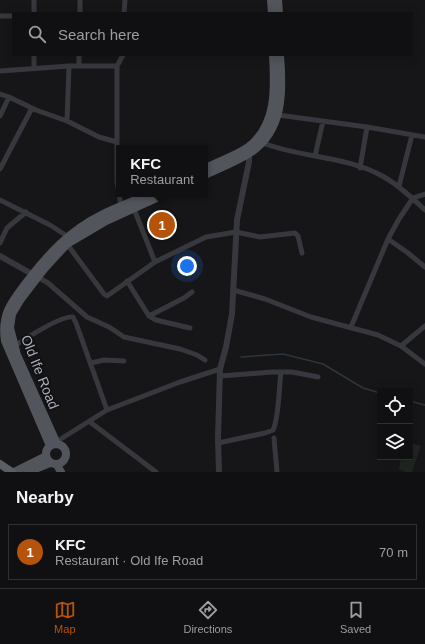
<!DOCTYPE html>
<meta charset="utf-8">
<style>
:root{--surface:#101012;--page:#1e1e20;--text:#f1f3f6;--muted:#9c9d9f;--line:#303032;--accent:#b45309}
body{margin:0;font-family:Helvetica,sans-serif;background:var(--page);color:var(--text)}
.controls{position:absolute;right:12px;bottom:12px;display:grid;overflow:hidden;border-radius:0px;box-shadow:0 2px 10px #0003}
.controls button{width:36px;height:36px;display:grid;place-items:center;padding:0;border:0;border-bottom:1px solid var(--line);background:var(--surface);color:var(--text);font:20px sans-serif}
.you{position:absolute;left:187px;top:266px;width:14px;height:14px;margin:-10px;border:3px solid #fff;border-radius:50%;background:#1a73e8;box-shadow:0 0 0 6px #1a73e833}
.badge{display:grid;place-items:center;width:26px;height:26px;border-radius:50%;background:var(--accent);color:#fff;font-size:13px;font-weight:700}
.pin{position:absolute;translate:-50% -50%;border:2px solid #fff;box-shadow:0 1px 4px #0006}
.popup{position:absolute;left:116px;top:145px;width:92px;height:52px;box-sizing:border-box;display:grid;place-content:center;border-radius:0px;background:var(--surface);filter:drop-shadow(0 1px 3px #0005);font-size:13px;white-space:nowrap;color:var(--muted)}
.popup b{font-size:15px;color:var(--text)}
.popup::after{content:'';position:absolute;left:50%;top:100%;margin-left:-8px;border:8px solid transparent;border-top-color:var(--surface)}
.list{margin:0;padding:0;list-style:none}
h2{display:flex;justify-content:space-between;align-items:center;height:52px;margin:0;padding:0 16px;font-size:17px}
h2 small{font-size:13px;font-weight:400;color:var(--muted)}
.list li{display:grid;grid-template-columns:26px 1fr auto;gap:12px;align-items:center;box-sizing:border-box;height:56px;margin:0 8px 8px;padding:0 8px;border:1px solid var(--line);border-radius:0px}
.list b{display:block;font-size:15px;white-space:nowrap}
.list p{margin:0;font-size:13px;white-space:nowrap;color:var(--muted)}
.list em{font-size:13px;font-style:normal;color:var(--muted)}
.icon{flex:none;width:22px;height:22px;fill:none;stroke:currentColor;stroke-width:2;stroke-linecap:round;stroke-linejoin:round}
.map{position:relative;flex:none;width:425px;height:472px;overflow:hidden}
.search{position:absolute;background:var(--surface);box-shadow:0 2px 10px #0003;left:12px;right:12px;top:12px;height:44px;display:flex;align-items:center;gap:10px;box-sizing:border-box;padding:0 14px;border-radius:0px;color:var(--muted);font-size:15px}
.sheet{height:116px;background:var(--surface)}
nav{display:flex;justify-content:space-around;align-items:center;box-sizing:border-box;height:56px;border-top:1px solid var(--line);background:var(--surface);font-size:11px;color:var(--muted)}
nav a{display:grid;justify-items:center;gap:2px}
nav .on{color:var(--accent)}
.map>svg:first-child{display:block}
.green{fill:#1e261f}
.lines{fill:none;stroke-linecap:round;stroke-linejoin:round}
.stream{stroke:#2c353c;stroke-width:1.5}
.minor{stroke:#37383d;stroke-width:5}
.tertiary{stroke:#37383d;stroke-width:6}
.primary{stroke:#53555c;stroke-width:8}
.trunk{stroke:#5b5e65;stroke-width:8}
.labels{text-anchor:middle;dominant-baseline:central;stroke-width:4;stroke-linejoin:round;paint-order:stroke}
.street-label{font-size:14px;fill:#a8adb8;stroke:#111113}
</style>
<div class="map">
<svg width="425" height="472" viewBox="0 0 425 472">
<rect width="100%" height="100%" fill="#161618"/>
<path class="green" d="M410,443L421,446L412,472H406L399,469L401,457H410Z"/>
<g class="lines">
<path class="stream" d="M241,357L283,354L323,364L363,388L380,393
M410,401L425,405"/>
<path class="minor" d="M34,0V13
M80,13V0
M124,13L125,0
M0,16H13
M34,55V68
M79,66V55
M0,71L69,66H117
M0,94L9,97L36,110L67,121L99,137L117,142
M278,115L367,127L425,137
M0,116L9,97
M67,121L69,66
M263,143C301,158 348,156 384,177C400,186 412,198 425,210
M315,156L323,121
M360,168L367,127
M0,169L32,108
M399,186L412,135
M119,192L117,182V66L123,55
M119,194L121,206
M0,200L50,225L67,236
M134,209L155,262
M388,239L408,253L425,267
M0,243L7,228L26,212
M67,244L104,294L107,296L155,262L206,237L236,232L260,237L295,233L298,236L302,253
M38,277L48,283L87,317L109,327L124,337L180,349L197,355L205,360
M127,281L149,316L156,320L190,328
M233,290L265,299L311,317L378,335L401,346L425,364
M149,316L184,298L192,292
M351,327L388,239L399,219L413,198L425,194
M14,346C25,339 61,315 73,317L76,323L107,410
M401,346L425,326
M91,363L104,360L124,361
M220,376L272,372H292L318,377
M90,422L156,472
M274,438L277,472
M56,442L107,410L180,382L220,369
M218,443L265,433L273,430C279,418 279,387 281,372"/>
<path class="tertiary" d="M0,256L32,274
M219,472L218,438L220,369L226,347L232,314L237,220L249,162V154"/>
<path class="primary" d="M271,0L272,13
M278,0L279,13
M205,168C219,162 234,156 247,148C277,126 275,88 273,55
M205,175C220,168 236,162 250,153C284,131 283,91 280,55
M46 454a10 10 0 1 1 20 0a10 10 0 1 1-20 0Z
M57,444L17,355L10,328L12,314L21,299L44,269L67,244L106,221L165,194
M50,446L5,341C1,314 11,303 26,283C48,254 70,230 103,214C118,207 134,201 148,194
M57,465L61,472
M14,472L46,456
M28,472L50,463"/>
<path class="trunk" d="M0,464L12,472"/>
</g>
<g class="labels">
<g class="street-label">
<text transform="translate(40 372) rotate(68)">Old Ife Road</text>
</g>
</g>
</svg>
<div class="controls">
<button><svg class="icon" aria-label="locate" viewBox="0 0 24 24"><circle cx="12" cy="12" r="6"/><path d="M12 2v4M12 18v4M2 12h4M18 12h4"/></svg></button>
<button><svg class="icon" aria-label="layers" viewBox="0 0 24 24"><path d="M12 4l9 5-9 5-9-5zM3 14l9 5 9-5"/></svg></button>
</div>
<div class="you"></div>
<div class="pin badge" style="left:162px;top:225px">1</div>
<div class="popup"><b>KFC</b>Restaurant</div>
<div class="search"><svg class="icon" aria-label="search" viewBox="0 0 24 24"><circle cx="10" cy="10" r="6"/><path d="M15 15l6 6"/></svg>Search here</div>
</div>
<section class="sheet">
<h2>Nearby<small></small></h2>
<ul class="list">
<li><span class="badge">1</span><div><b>KFC</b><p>Restaurant · Old Ife Road</p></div><em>70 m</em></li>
</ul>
</section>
<nav>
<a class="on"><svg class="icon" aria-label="map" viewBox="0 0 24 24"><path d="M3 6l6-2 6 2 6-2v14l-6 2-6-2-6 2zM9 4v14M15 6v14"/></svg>Map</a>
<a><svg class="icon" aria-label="directions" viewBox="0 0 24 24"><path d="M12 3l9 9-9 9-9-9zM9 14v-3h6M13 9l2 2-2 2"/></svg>Directions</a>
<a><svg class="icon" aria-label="saved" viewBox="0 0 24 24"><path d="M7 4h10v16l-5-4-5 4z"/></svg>Saved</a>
</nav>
